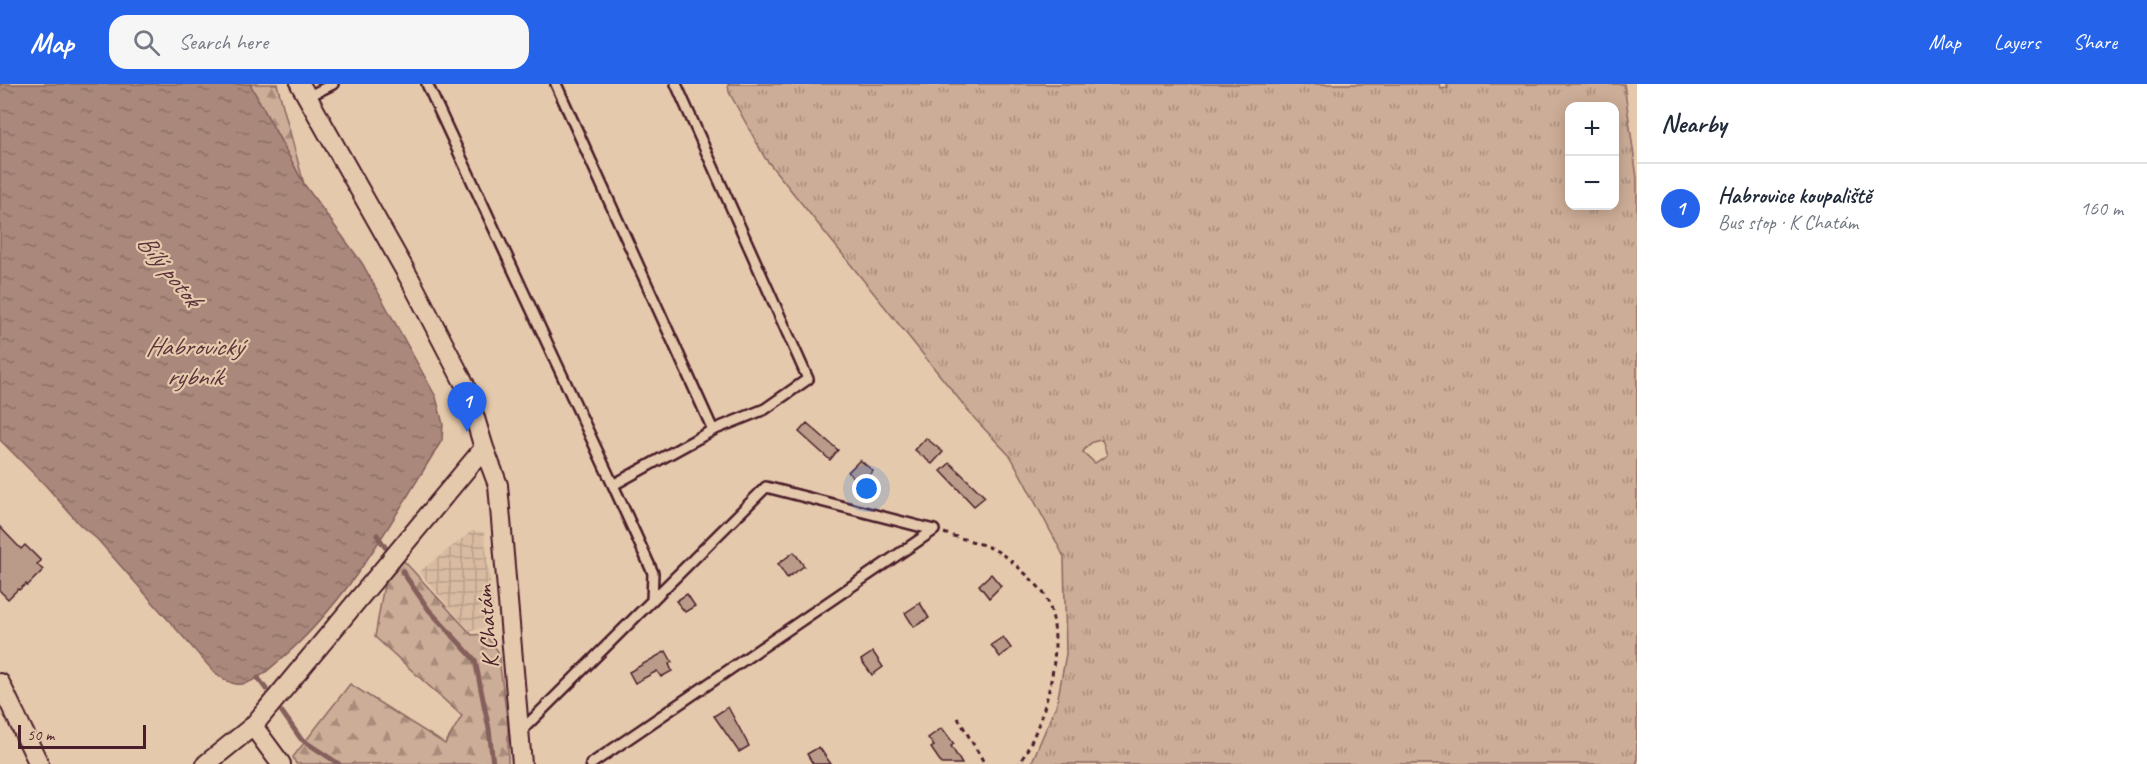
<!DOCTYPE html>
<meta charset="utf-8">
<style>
:root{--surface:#fff;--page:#f6f6f7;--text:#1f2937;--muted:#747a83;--line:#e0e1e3;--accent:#2563eb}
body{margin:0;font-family:Caveat,sans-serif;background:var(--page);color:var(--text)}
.controls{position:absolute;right:18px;top:18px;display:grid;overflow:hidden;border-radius:12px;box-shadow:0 3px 15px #0003}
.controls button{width:54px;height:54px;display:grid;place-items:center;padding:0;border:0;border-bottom:2px solid var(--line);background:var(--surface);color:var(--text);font:30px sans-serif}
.scale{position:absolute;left:18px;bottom:15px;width:128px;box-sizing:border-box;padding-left:6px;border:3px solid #4a1f2b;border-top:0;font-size:16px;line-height:21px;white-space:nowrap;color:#4a1f2b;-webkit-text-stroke:4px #e5c9ac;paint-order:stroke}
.you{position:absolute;left:867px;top:405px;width:21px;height:21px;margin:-15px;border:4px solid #fff;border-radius:50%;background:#1a73e8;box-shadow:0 0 0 9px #1a73e833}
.badge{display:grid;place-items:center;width:39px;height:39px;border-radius:50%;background:var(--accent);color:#fff;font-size:20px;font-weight:700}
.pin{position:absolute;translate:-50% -50px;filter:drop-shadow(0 2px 3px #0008)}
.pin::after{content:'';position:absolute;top:32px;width:21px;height:18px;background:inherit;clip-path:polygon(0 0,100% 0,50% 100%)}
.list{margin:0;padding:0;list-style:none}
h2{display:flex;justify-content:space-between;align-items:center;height:78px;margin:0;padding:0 24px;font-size:26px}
h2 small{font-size:20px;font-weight:400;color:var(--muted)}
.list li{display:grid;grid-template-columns:39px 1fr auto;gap:18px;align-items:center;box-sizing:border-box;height:90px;padding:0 24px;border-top:2px solid var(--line)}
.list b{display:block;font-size:22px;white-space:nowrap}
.list p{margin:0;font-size:20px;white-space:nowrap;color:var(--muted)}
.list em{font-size:20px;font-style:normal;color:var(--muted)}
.icon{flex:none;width:33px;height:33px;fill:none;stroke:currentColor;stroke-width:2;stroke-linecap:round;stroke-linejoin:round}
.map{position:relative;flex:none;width:1637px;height:680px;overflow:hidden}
header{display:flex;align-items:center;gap:36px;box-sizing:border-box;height:84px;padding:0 30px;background:var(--accent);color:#fff}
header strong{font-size:28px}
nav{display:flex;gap:33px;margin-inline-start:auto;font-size:21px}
.search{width:420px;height:54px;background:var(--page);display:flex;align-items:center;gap:15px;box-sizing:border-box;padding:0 21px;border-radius:18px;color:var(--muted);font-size:22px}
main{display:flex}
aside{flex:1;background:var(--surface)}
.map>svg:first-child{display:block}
.industrial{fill:url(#industrial-grid)}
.grass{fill:url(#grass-tufts);stroke:#8b6661;stroke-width:1.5;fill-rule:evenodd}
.forest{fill:url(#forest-firs);stroke:#8b6661;stroke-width:1.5}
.water{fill:url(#water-ripples);stroke:#845e5b;stroke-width:1.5}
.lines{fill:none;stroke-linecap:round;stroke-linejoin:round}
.stream{stroke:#845e5b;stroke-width:5}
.building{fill:#ba9a88;stroke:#4a1f2b;stroke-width:1.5}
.lane-casing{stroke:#4a1f2b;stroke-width:14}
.street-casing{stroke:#4a1f2b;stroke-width:22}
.path{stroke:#4a1f2b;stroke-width:3;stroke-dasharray:4.5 4.5;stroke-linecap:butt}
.lane{stroke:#e5c9ac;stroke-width:9}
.street{stroke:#e5c9ac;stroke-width:18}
.labels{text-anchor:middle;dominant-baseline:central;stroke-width:4.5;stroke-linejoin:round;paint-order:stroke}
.street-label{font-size:24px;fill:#4a1f2b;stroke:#e5c9ac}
.water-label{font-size:26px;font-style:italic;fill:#5d343b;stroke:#e5c9ac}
</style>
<header>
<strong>Map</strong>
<div class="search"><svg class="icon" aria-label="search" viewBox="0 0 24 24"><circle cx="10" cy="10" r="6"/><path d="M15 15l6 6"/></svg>Search here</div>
<nav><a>Map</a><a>Layers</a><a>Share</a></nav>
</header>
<main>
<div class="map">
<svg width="1637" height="680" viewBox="0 0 1637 680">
<defs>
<pattern id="industrial-grid" width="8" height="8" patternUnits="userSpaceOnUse" patternTransform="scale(1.5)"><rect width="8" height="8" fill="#d8bba1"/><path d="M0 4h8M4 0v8" fill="none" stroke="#bba08b"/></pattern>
<pattern id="grass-tufts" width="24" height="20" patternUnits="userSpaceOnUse" patternTransform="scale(1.5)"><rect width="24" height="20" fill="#ccad97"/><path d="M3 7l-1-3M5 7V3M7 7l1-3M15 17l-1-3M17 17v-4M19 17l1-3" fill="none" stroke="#a88c7b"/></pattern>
<pattern id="forest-firs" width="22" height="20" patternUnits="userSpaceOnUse" patternTransform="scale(1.5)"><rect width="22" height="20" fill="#ccad97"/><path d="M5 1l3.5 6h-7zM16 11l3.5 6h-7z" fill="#a88c7b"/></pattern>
<pattern id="water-ripples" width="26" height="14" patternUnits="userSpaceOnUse" patternTransform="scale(1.5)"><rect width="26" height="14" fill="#aa887b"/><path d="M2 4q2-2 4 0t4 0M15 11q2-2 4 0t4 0" fill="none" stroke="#8c6f65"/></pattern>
</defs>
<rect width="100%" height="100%" fill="#e5c9ac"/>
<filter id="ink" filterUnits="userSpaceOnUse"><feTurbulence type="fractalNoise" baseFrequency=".0167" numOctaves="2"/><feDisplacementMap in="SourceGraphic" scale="12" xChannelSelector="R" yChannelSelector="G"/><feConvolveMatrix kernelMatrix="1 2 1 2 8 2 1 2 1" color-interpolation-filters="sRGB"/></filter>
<g filter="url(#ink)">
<path class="industrial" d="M472,447L484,448L494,530L486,543L470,547L419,488Z"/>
<path class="grass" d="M728,0H1439L1441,5L1448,4L1447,0H1624L1637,94V680H1031L1057,619L1066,570L1064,473L1061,467L1011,373L975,335L765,74L729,8ZM1570,22H1614V122H1570ZM1102,356L1107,371L1095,379L1083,368C1088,360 1092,357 1102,356Z"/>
<path class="forest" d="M250,0H277L304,100Z
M404,477L472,551L484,550L498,567L508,642V680H296L293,673L350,600L445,660L462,632L375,553L384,500Z"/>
<path class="water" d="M0,0H250L304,100L362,179L436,313L443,340L442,356C394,433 350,516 280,576C269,585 258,597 242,600C231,602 222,593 214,588L97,455L80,441L47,403L0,356Z"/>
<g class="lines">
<path class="stream" d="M377,451L385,463
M402,487L429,526L475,576L489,645L493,680
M258,594L266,605
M282,628L301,655L339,680"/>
</g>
<path class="building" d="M807,339L838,366L830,376L799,348Z
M926,354L943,368L932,380L915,366Z
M860,376L873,387L861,400L848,388Z
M950,379L985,413L974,422L941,387Z
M0,443L21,465L25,461L41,477L37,480L43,486L27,502L26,500L19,506L18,505L8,515L0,507Z
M794,468L804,482L787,494L778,480Z
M991,490L1001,502L989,514L979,501Z
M687,510L695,522L685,528L676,517Z
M920,519L929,534L914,543L905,529Z
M1003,553L1011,564L1000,573L991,561Z
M666,567L672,578L669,580L672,587L661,593L657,587L635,599L629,588Z
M873,568L883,583L872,591L861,576Z
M728,623L749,662L739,668L714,632Z
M942,644L954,660L951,662L962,680H942L931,664L934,662L928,654Z
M819,663L831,680H813L807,670Z"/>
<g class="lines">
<defs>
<path id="lane" d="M427,0L613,401
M556,0L713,346
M307,13L333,0
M652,517L653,489L613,401L713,346L765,325L808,295L676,0
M521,647L766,403L934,446
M591,680L934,446"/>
<path id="street" d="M300,0L411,197L465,301L484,364L498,401L522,680
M0,599L39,680
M206,680L253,642
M281,680L253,642L484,364"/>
</defs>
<use href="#lane" class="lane-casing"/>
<use href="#street" class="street-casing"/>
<path class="path" d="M944,449C961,455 985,459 1000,469C1010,475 1038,500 1044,510C1070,554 1045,640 1019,680
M958,634L985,680"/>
<use href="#lane" class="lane"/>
<use href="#street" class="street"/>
</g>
</g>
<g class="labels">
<g class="street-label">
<text transform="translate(487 543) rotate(-95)">K Chatám</text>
</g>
<g class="water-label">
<text transform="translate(169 186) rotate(51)">Bílý potok</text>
<text x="194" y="262">Habrovický<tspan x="194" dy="30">rybník</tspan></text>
</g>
</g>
</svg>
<div class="controls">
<button>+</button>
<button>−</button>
</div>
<div class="scale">50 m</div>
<div class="you"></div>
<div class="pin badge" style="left:467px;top:348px">1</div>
</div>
<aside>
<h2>Nearby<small></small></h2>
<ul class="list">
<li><span class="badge">1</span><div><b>Habrovice koupaliště</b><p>Bus stop · K Chatám</p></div><em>160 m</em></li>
</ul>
</aside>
</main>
